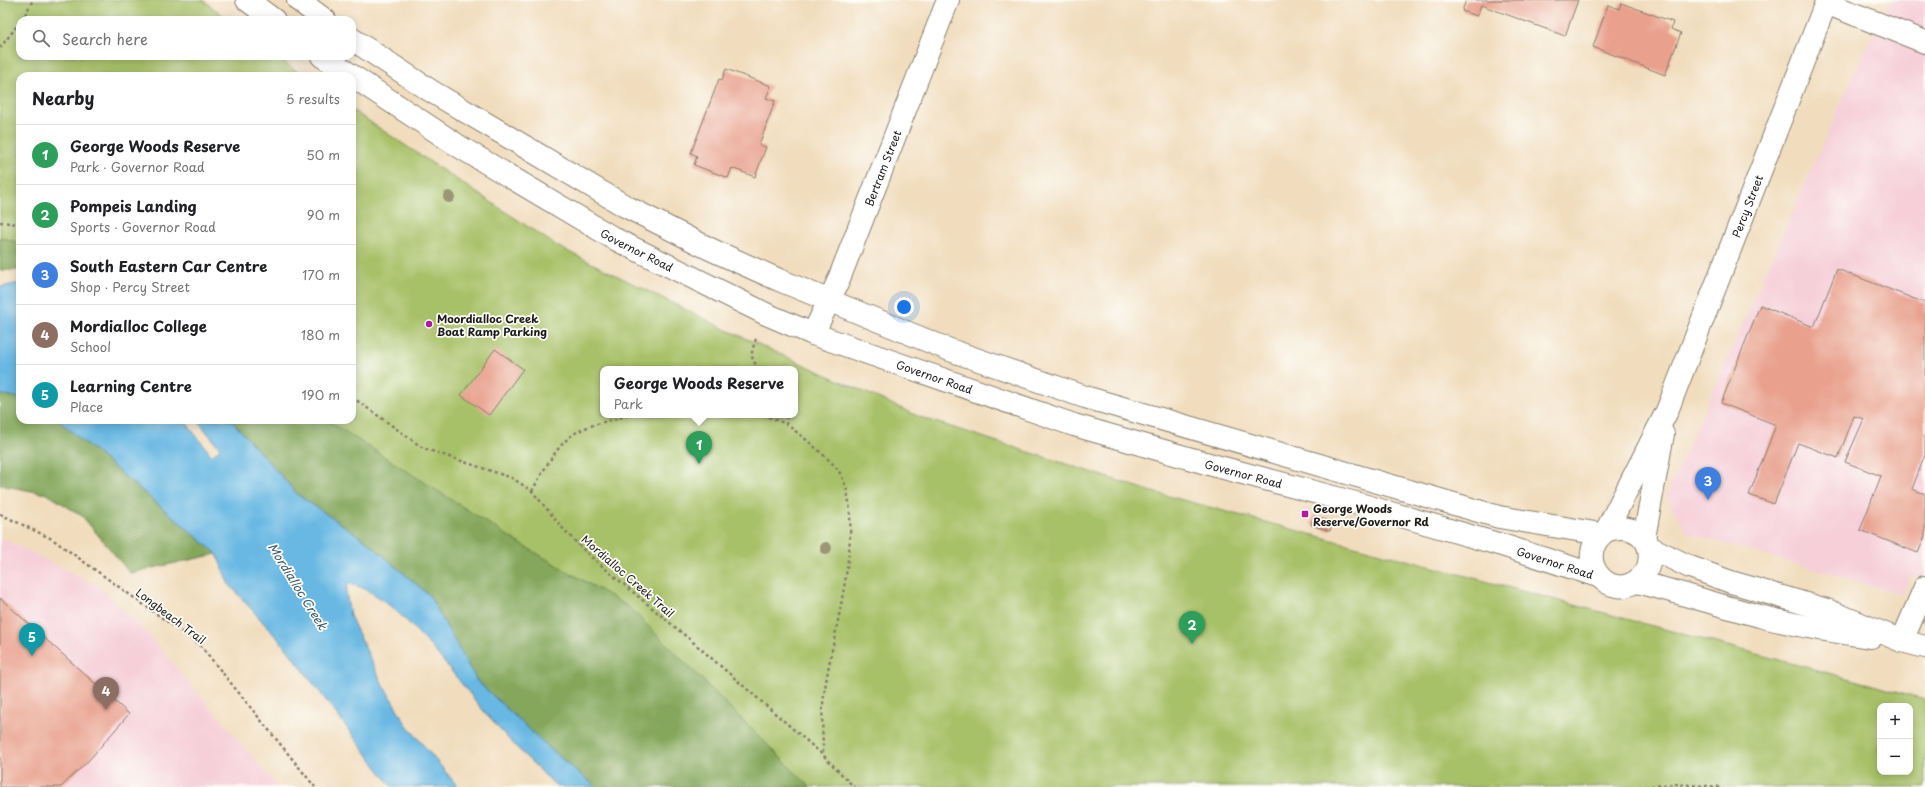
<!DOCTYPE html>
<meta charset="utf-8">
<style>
:root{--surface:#fff;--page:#f6f6f6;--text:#202124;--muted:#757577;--line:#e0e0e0;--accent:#db2777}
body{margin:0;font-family:"Playpen Sans",sans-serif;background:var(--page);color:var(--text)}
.controls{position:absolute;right:12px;bottom:12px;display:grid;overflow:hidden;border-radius:8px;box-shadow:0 2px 10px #0003}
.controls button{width:36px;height:36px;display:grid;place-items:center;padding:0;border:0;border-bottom:1px solid var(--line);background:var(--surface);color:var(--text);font:20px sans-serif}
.you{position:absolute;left:904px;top:307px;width:14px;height:14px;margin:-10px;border:3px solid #fff;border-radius:50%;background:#1a73e8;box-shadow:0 0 0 6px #1a73e833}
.badge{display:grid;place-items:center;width:26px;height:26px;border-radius:50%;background:var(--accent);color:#fff;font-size:13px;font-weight:700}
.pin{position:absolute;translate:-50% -33px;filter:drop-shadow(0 1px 2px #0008)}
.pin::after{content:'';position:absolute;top:21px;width:14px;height:12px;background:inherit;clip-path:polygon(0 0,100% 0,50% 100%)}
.popup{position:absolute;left:600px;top:366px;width:198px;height:52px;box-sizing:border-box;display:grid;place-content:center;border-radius:8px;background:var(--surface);filter:drop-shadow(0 1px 3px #0005);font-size:13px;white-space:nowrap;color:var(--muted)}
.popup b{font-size:15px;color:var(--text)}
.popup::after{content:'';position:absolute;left:50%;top:100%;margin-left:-8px;border:8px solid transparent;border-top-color:var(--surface)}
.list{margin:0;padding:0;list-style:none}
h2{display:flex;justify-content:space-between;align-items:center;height:52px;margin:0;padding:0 16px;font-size:17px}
h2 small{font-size:13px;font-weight:400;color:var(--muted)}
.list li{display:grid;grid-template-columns:26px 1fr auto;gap:12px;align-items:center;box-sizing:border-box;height:60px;padding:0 16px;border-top:1px solid var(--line)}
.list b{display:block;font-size:15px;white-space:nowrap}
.list p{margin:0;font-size:13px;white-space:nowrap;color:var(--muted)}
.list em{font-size:13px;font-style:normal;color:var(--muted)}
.icon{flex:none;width:22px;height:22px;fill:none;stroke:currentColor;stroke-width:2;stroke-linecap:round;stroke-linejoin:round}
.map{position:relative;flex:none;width:1925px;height:787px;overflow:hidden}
.search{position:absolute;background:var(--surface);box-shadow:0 2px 10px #0003;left:16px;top:16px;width:340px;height:44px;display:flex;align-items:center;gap:10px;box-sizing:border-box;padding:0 14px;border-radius:12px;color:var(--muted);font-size:15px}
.panel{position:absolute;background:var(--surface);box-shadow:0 2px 10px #0003;left:16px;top:72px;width:340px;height:352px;border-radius:12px}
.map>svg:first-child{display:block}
.built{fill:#f6cfd9}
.green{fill:#a7c167;stroke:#626e42;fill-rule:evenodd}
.forest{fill:#85a75c;stroke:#50623c}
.water{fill:#68b8e3;stroke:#426a80}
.building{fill:#e9a08d}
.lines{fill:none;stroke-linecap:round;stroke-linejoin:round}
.minor-casing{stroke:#867c6c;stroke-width:24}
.path{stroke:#867c6c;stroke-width:2.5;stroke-dasharray:3 3;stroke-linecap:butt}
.minor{stroke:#fff;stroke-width:22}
.tree{fill:#9b9775}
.poi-dot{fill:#b5179e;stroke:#fdfcf7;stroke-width:1.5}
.labels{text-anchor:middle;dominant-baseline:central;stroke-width:3.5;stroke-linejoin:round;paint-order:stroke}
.street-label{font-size:11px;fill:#1c1c1c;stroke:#fdfcf7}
.poi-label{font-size:11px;font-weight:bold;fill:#1c1c1c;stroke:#fdfcf7;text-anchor:start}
.water-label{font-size:12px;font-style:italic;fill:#3a5a6c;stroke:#fdfcf7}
</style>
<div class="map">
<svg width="1925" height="787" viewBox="0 0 1925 787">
<rect width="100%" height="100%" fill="#fdfcf7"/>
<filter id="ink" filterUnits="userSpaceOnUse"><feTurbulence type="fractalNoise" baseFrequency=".025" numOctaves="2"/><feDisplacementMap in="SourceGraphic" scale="8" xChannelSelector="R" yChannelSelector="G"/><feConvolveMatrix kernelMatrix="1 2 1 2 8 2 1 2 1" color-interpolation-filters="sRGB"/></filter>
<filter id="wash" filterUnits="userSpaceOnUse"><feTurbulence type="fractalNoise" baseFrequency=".012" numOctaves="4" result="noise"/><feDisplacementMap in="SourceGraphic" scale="16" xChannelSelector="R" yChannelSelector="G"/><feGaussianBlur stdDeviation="0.9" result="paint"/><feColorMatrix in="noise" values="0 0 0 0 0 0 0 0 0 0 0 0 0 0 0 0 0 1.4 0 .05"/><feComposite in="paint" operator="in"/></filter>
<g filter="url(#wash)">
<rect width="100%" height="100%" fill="#f1ddbd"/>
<path class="built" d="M1890,0H1925V580L1910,576L1902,594L1687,533L1666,496L1852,78Z
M0,537L98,586L147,633L278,787H0Z"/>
<path class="green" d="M0,0H203L229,20H20V56H276L303,76H20V256H0Z
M352,110L557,246L727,330L920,417L1153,492L1925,699V787H676L275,420H352ZM603,369H795V415H603ZM1880,706H1910V772H1880Z"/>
<path class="forest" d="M0,237L20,243V270H0Z
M0,394L20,398V420H58L217,554L130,573L82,516L47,494L0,485Z
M231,420H327L519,543L629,607L810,787H596L557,755L477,681L429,595L365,540L298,495Z"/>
<path class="water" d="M20,283V398L0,394V287Z
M58,420H184L212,456L220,448L197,420H231L298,495L365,540L429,595L477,681L557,755L596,787H557C535,765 513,745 493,722C462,687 395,589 348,584L346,592L350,616L381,681L406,724L458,787H392L287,649L228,583L217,554Z"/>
<g id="blocks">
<path class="building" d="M1466,0H1578L1565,36L1481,5L1477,16L1462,11Z
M1621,3L1673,22L1671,29L1681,33L1665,75L1593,47L1608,5L1619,9Z
M726,69L771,86L766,98L775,101L759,145L766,147L755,177L732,168L728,178L694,165L697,156L691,153L719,79L722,80Z
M1837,269L1925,303V455L1912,489L1925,494V536L1918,553L1860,530L1881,476L1845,462L1864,419L1854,416L1838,458L1798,443L1774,504L1749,495L1776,425L1721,403L1760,305L1814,327Z
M495,349L523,369L489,415L461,395Z
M1314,516L1333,522L1330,531L1311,525Z
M0,598L129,714L89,760L61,787H0Z"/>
</g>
</g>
<g filter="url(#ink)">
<use href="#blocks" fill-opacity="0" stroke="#867c6c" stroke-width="1"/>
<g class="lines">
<defs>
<g id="minor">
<path d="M247,0L274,20"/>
<path d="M298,0L325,20"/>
<path d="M1826,3L1925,42"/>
<path d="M352,39L431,91L625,206L710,249L779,280L950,350L1085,397L1499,517L1601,534"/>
<path id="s1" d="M322,56L460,147L615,239L766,314L813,334L1074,425L1216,466L1363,505L1505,546L1598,576"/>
<path id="s2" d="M813,334L837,284L948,0"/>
<path id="s3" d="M1606,531C1629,522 1654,535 1649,563C1648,569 1645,574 1640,578C1610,606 1570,557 1606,531L1667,411L1827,0"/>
<path d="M1644,538L1663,434"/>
<path d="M1649,547L1690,567L1731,582L1827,610L1902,641L1925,647"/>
<path d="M1637,582C1679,592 1721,606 1763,617C1799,626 1835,632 1871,637"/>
<path d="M1902,641L1925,587"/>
</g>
</defs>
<use href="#minor" class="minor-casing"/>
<path class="path" d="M22,20L33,0
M0,48L20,22
M0,222L20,224
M756,339C751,354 749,356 759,369
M352,397L423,448L512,478L532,491L565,531L590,556L694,643L823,755L854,787
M763,415C770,418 778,420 785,424C796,430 831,460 838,470C870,517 830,641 824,696C821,715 823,735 823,754
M786,425L787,415
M532,491C543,472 558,441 579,431C594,423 614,420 630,415
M0,514L52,539L200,645L315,787
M1639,787L1676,784L1721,787"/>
<use href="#minor" class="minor"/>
</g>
<g class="tree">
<circle cx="449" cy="197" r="6"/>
<circle cx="826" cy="548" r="6"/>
</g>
</g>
<g class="poi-dot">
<circle cx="429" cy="324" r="4"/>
<rect x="1301" y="510" width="8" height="8" rx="2"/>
</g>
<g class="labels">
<g class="street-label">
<text stroke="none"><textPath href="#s2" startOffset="180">Bertram Street</textPath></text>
<text stroke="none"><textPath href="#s3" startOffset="537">Percy Street</textPath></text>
<text stroke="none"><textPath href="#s1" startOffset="370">Governor Road</textPath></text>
<text stroke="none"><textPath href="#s1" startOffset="694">Governor Road</textPath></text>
<text stroke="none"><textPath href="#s1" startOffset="1018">Governor Road</textPath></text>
<text stroke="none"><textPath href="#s1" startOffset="1342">Governor Road</textPath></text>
<text transform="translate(628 576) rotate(41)">Mordialloc Creek Trail</text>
<text transform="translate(171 616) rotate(37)">Longbeach Trail</text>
</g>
<g class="poi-label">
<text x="437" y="318">Moordialloc Creek<tspan x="437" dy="13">Boat Ramp Parking</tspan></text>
<text x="1313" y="508">George Woods<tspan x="1313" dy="13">Reserve/Governor Rd</tspan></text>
</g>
<g class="water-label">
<text transform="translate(298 586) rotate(58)">Mordialloc Creek</text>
</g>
</g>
</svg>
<div class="controls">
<button>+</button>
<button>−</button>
</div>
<div class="you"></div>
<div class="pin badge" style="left:699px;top:464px;background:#2e9e5b">1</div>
<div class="popup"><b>George Woods Reserve</b>Park</div>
<div class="pin badge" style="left:1192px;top:644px;background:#2e9e5b">2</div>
<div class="pin badge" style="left:1708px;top:500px;background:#3f7fe0">3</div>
<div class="pin badge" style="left:106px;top:710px;background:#8d6e63">4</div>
<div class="pin badge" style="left:32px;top:656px;background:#0f9aa8">5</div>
<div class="search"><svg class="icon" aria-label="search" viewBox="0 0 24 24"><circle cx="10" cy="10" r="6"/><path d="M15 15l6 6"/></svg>Search here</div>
<section class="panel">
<h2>Nearby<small>5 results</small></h2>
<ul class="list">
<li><span class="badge" style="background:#2e9e5b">1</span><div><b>George Woods Reserve</b><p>Park · Governor Road</p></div><em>50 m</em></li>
<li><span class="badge" style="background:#2e9e5b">2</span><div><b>Pompeis Landing</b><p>Sports · Governor Road</p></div><em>90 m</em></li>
<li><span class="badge" style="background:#3f7fe0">3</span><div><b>South Eastern Car Centre</b><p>Shop · Percy Street</p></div><em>170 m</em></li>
<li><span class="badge" style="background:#8d6e63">4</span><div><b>Mordialloc College</b><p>School</p></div><em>180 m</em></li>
<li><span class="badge" style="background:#0f9aa8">5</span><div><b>Learning Centre</b><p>Place</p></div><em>190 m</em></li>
</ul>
</section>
</div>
